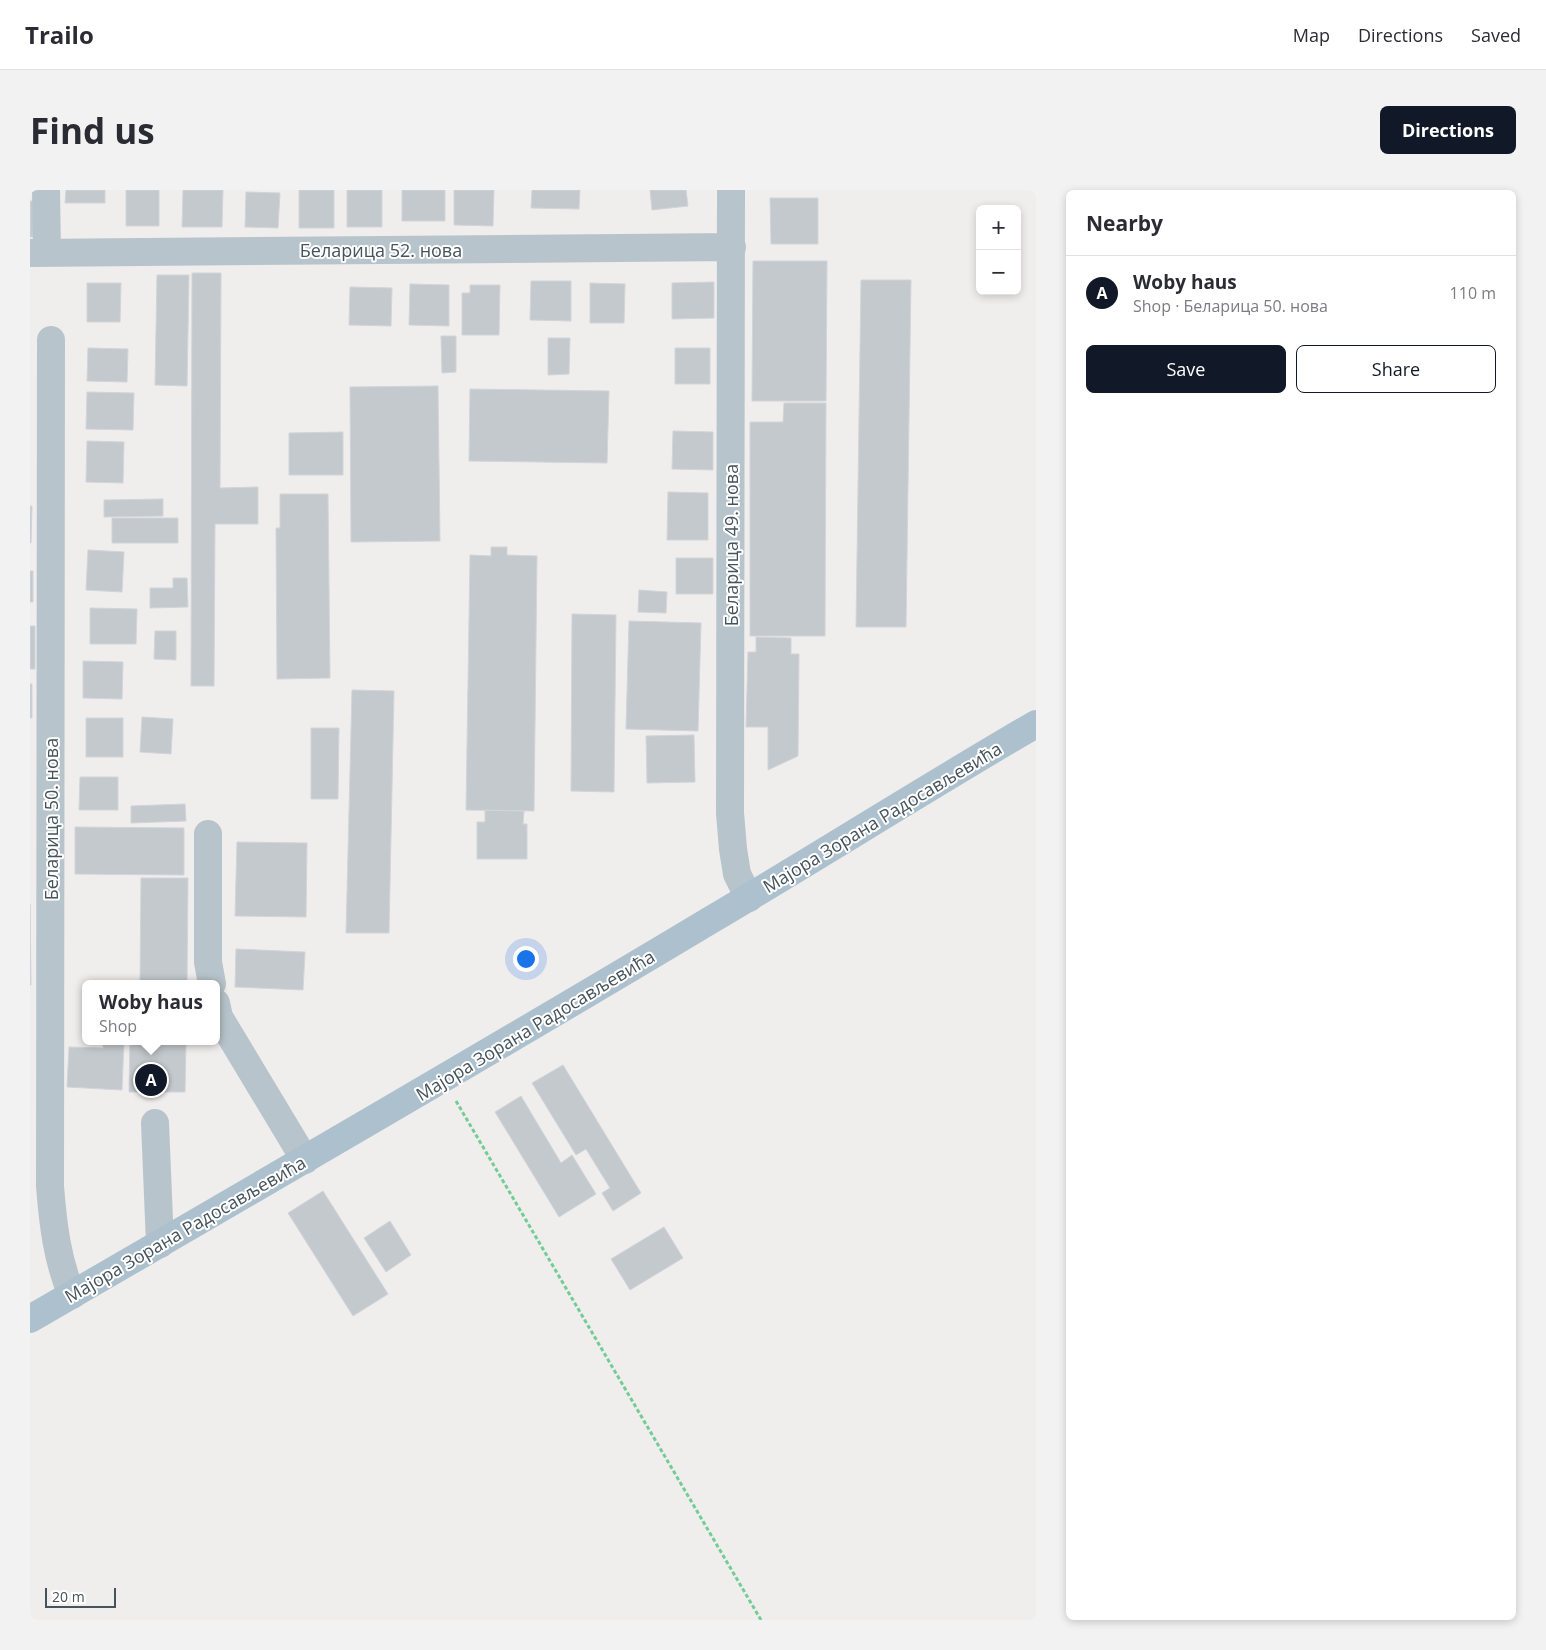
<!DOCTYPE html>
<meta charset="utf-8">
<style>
:root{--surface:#fff;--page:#f2f2f3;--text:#2b2b33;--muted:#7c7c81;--line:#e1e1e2;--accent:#111827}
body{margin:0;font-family:"Open Sans",sans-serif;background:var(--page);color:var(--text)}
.controls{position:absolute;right:15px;top:15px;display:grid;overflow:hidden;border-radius:8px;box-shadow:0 2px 8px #0003}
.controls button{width:45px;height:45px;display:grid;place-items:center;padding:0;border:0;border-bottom:1px solid var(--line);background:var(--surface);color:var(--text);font:25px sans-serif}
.scale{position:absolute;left:15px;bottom:12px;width:71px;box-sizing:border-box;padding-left:5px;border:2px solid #45535b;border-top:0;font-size:14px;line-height:18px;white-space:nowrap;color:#45535b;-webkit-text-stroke:4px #fff;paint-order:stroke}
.you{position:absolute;left:495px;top:768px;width:18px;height:18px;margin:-12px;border:4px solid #fff;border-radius:50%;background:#1a73e8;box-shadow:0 0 0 8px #1a73e833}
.badge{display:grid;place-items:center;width:32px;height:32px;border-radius:50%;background:var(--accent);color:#fff;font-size:16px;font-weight:700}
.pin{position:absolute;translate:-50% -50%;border:2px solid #fff;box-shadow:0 1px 5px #0006}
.popup{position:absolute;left:52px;top:790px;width:138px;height:65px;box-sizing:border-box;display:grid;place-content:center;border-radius:8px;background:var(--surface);filter:drop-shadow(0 1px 4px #0005);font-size:16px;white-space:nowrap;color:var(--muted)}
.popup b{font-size:19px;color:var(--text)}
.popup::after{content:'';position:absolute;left:50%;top:100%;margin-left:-10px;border:10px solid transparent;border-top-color:var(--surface)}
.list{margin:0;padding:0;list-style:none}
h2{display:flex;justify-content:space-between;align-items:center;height:65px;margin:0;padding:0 20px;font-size:21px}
h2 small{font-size:16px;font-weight:400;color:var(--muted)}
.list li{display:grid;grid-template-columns:32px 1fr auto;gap:15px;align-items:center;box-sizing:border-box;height:75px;padding:0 20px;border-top:1px solid var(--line)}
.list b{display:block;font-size:19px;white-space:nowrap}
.list p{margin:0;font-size:16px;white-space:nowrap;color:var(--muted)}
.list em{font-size:16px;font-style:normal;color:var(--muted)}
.actions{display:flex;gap:10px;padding:15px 20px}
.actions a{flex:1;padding:11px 0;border:1px solid var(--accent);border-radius:8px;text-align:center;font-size:18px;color:var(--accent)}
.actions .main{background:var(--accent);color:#fff}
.map{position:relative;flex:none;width:1006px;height:1430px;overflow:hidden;border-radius:8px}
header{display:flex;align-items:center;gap:30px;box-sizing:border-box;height:70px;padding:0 25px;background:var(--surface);border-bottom:1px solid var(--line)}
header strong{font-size:24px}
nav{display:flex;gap:28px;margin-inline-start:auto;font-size:18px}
.intro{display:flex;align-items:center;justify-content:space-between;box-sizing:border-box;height:120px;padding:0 30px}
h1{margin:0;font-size:35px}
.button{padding:12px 22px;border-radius:8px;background:var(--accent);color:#fff;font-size:18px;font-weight:700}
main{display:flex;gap:30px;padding:0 30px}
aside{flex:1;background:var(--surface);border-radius:8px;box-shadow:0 2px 8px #0003}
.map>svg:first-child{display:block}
.building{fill:#c4c9cd;stroke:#d1d4d9}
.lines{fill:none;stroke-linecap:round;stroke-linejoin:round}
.path{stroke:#72cd95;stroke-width:3;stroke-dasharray:4 2.5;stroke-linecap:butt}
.minor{stroke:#b8c4cb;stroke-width:28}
.major{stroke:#acc1cd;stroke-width:28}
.labels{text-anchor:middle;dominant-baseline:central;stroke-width:4;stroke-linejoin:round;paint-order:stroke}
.street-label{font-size:18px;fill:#45535b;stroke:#fff}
</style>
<header>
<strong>Trailo</strong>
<nav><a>Map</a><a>Directions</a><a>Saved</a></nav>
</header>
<div class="intro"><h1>Find us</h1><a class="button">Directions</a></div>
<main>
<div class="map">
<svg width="1006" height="1430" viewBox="0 0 1006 1430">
<rect width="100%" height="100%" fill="#f0eded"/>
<path class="building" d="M36,0H75V13H35Z
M96,0H129V36H96Z
M153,0H193L192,37H152Z
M269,0H304V38H269Z
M317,0H352V37H317Z
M372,0H415V31H372Z
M424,0H464L463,36L424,35Z
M502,0H550L549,19L501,18Z
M620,0H656L658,16L622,20Z
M216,2L250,3L248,38L215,37Z
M740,8H788V54H741Z
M0,11H4L3,47H0Z
M723,71H797L796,211H722Z
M162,83H191L190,298L228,297V334H185L184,496H161Z
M127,85H159L157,196L125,195Z
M831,90H881L876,437H826Z
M501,91H541V131L500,130Z
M684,92V128L642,129V93Z
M57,93H91L90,132H57Z
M560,93L595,94L594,133H560Z
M380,94L419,95V136L379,135Z
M440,95H470L469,145H432V103H440Z
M320,97L362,98L361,136L319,135Z
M411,146H426V182L412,183Z
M518,148H540L539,184L518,185Z
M58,158L98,159L97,192L57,191Z
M645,158H680V194H645Z
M408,196L410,351L321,352L320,197Z
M440,199L579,201L577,273L439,271Z
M57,202L104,203L103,240L56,239Z
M754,213H796L795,446H720V232H753Z
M643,241L683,242V280L642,279Z
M313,242V285H259V243Z
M57,251L94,252L93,293L56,292Z
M638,302L678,303V350H637Z
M250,304H298L300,488L247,489L246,338H250Z
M133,309V326L74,327V310Z
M0,316H2L1,353H0Z
M82,328H148V353H82Z
M461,357H477V365L507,366L504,621L436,620L440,365L461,366Z
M58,360L94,362L92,402L56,400Z
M646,368H683V404H646Z
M0,381H3V412H0Z
M143,388H157L158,417L120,418V398H143Z
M609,400L637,402L636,423L608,422Z
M60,418L107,419L106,454H60Z
M542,424L586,425L584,602L541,601Z
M599,431L671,433L668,541L596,539Z
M0,436H5V479H0Z
M125,441H146V470L124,469Z
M726,447L761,448V464H769L768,566L738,580V537H716L718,462H726Z
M53,471L93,472L92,509L53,508Z
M0,494H2V528H0Z
M322,500L364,501L359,743H316Z
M112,527L143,529L141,564L110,562Z
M56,528H93V567H56Z
M281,538H309L308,609H281Z
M664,545L665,592L617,593L616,546Z
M50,587H88V620H49Z
M155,614L156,631L101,633V616Z
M455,620L494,621L493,634H497V669H447V632H455Z
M45,637L154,638V685L45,684Z
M207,652L277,653L276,727L205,726Z
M111,688H158L157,794H110Z
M0,714L1,795H0Z
M206,759L275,762L273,800L205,797Z
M73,851H94L92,900L37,897L39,857L73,858Z
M100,851H156L155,902H99Z
M533,875L611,1003L583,1021L572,1003L580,998L556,959L546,965L502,893Z
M491,906L531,973L542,965L566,1004L529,1027L465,922Z
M293,1001L358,1104L323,1126L258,1023Z
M360,1031L381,1065L356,1082L334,1048Z
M634,1037L653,1068L600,1100L581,1069Z"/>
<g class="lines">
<path class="path" d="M426,911L731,1430"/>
<path class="minor" d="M16,0L17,63
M701,0L700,623L703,659L707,684L719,708
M0,63L702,57
M21,150L20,996C23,1034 27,1070 42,1105
M178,644V772L182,794
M186,813L189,827L275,970
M125,933L130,1054"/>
<path class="major" d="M0,1129C227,997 454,866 679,731C789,666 896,598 1006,534"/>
</g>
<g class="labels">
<g class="street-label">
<text x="351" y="60">Беларица 52. нова</text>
<text transform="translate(701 355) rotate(-90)">Беларица 49. нова</text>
<text transform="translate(852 627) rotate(-31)">Мајора Зорана Радосављевића</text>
<text transform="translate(21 629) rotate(-90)">Беларица 50. нова</text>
<text transform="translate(505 835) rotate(-31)">Мајора Зорана Радосављевића</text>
<text transform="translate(155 1039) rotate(-30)">Мајора Зорана Радосављевића</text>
</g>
</g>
</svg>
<div class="controls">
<button>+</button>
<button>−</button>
</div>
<div class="scale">20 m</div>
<div class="you"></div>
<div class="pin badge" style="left:121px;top:890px">A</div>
<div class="popup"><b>Woby haus</b>Shop</div>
</div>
<aside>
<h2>Nearby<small></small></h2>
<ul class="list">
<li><span class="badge">A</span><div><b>Woby haus</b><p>Shop · Беларица 50. нова</p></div><em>110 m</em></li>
</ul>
<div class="actions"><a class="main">Save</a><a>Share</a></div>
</aside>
</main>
